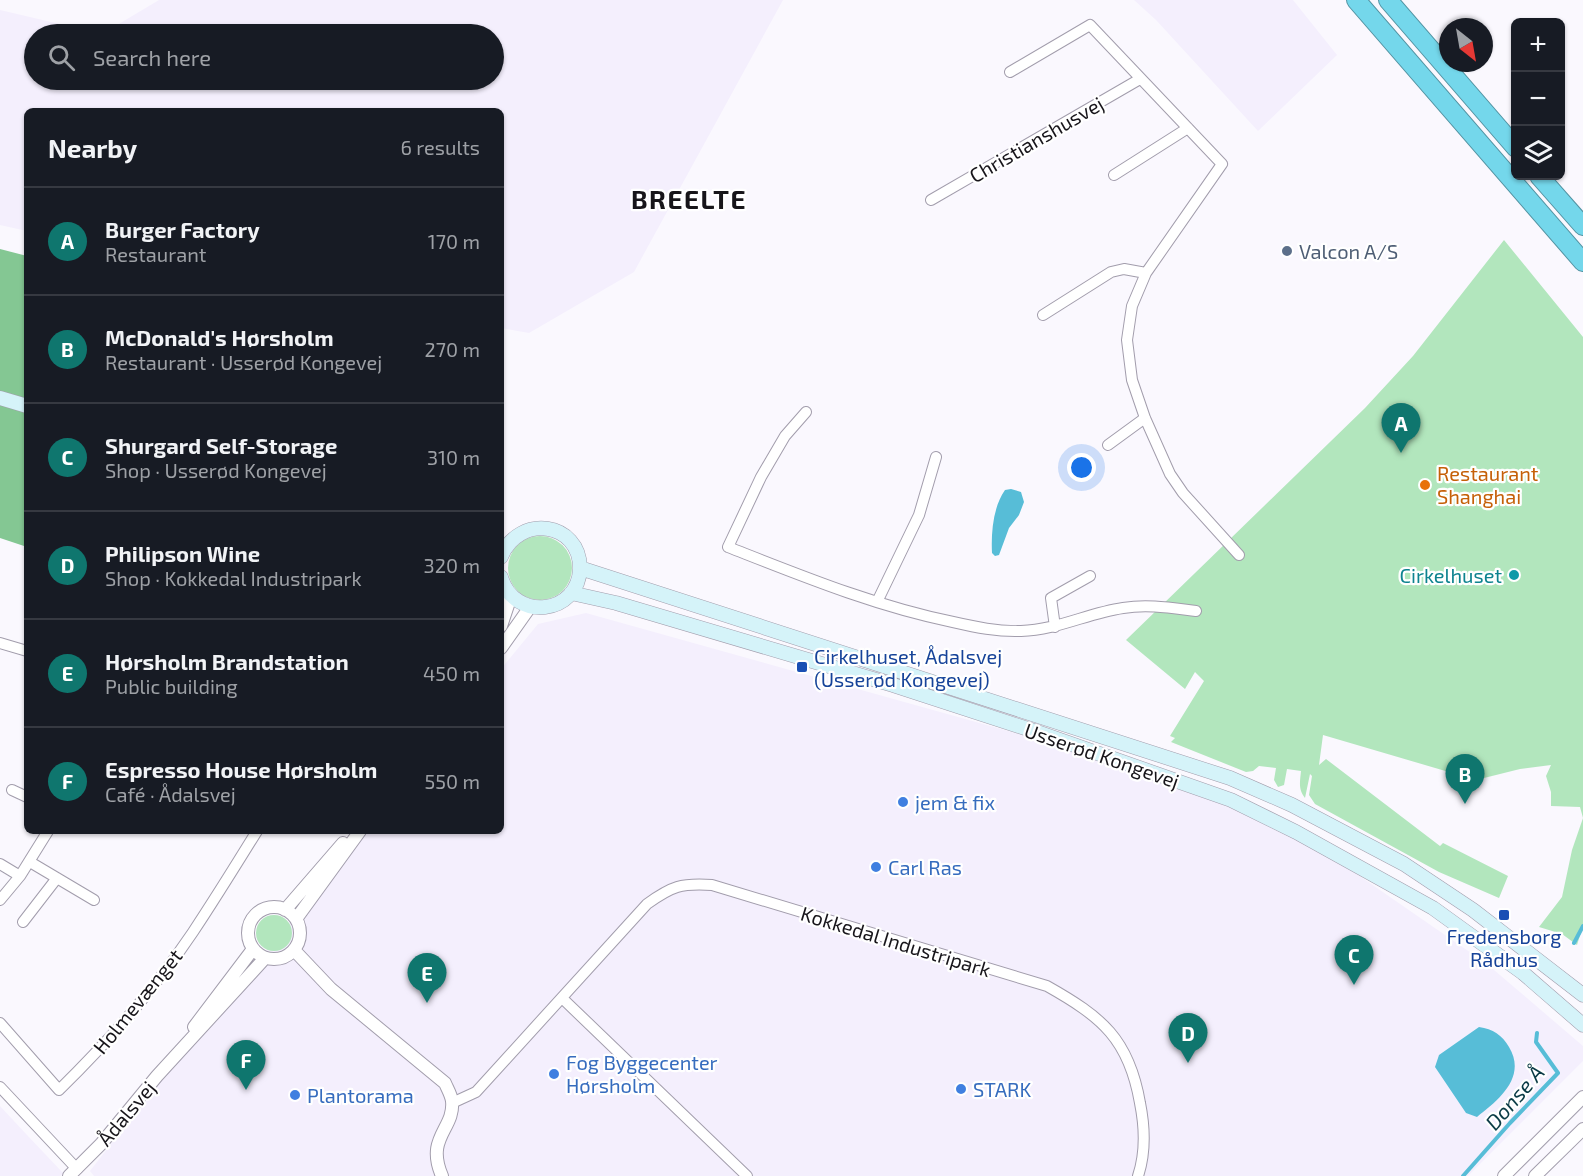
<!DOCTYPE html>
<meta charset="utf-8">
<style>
:root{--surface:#171b24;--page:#20242c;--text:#f1f3f6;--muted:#9ea1a6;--line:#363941;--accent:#0f766e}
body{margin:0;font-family:"Exo 2",sans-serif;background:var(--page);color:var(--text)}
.controls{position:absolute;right:18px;top:18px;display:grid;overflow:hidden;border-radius:9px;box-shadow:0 2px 4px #0004}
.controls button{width:54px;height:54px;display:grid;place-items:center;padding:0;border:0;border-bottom:2px solid var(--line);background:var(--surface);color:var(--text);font:30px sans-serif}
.compass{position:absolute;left:1439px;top:18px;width:54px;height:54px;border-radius:50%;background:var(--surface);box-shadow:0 2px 4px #0004;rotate:149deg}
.you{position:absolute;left:1082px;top:468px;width:21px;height:21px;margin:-15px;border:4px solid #fff;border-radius:50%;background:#1a73e8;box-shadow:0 0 0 9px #1a73e833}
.badge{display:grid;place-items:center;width:39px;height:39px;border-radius:50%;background:var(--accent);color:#fff;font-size:20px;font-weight:700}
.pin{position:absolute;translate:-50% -50px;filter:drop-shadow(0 2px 3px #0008)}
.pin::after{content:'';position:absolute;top:32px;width:21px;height:18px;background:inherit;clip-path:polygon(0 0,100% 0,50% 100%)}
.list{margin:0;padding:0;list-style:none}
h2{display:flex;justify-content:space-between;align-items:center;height:78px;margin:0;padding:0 24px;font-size:26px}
h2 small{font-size:20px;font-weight:400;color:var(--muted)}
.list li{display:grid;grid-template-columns:39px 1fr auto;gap:18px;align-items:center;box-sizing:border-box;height:108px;padding:0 24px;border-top:2px solid var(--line)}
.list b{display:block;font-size:22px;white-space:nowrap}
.list p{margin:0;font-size:20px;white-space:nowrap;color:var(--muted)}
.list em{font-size:20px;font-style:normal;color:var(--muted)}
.icon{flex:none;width:33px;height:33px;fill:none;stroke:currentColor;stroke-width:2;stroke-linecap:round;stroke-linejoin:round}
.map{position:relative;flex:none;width:1583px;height:1176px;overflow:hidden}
.search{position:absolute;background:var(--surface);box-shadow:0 2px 4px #0004;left:24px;top:24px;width:480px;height:66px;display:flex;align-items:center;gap:15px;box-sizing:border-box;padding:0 21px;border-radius:33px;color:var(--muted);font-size:22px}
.panel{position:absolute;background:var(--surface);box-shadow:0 2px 4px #0004;left:24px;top:108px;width:480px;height:726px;border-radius:9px}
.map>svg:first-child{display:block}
.built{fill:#f4effd;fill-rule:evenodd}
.green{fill:#b2e6bd}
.forest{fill:#84c793}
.water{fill:#57bdd7}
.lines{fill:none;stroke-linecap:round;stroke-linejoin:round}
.stream{stroke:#57bdd7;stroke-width:4}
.minor-casing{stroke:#a29dac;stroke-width:12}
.tertiary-casing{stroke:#a29dac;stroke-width:14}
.secondary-casing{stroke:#a29dac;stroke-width:15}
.motorway-casing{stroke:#5393a2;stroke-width:20}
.minor{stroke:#fff;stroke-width:10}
.tertiary{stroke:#fff;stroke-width:12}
.secondary{stroke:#d5f3f9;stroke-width:14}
.motorway{stroke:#74d7eb;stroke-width:18}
.service-dot{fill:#5c6f8a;stroke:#fff;stroke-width:2}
.food-dot{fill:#e8710a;stroke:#fff;stroke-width:2}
.culture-dot{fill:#0f9aa8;stroke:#fff;stroke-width:2}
.transit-dot{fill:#1a4fb4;stroke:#fff;stroke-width:2}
.shop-dot{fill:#3f7fe0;stroke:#fff;stroke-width:2}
.labels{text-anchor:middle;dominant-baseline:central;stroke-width:4.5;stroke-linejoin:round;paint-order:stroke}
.street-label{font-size:20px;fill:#17151a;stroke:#fff}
.service-label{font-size:20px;fill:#4e5e75;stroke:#fff;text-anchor:start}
.food-label{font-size:20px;fill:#c56008;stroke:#fff;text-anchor:start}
.culture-label{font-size:20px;fill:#0d838f;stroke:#fff;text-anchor:end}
.transit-label{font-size:20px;fill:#164399;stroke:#fff;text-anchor:start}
.shop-label{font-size:20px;fill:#366cbe;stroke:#fff;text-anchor:start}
.water-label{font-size:21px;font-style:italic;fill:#0b3b46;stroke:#fff}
.district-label{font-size:26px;font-weight:bold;letter-spacing:1.5px;fill:#17151a;stroke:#fff}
</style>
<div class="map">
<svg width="1583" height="1176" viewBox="0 0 1583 1176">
<rect width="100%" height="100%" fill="#faf8fe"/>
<path class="built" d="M159,0H783L634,272L529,333L501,328V111H27V231L0,225V10L102,34ZM34,34H494V80H34Z
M1134,0H1293L1337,55L1258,131L1156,20Z
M586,613L1144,769L1306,839L1487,964L1583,1046V1061L1468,1176H94L90,1171L211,1016L367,831H501V669L538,624Z
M0,1106L27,1135L64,1174L60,1176H0Z"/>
<path class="green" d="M1504,240L1583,337V926L1577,945L1562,934L1539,927L1562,897L1572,850L1583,818L1580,807L1551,806V792L1546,776L1551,765L1520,769L1476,780L1323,735L1319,765L1326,759L1440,846L1443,843L1508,876L1499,898L1439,872L1315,804L1309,795L1312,776L1310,774L1305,798C1298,789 1300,782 1301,771L1287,769L1284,785L1278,787L1274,780L1276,768L1259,766L1253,771L1246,772L1171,742L1175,738L1170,736L1204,681L1195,672L1185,689L1126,640L1365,408L1413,356Z
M508 568a32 32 0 1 1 64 0a32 32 0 1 1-64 0Z
M256 933a18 18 0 1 1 36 0a18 18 0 1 1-36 0Z"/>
<path class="forest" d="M0,249L27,256V547L0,538Z"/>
<path class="water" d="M1011,489L1021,492L1024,502L1019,515L1009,528L999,555L995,556L992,553C991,533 993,507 1005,490Z
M1479,1027C1493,1029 1502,1035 1509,1047C1527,1077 1499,1100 1477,1117L1466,1113L1435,1067L1439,1055Z"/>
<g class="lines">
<path class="stream" d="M1574,943L1583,926
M1463,1176L1510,1123L1558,1073L1536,1042L1537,1033"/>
<defs>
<path id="minor" d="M1010,72L1090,25L1222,164L1146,273L1132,306L1127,340L1132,380L1145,418L1170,474L1183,493L1239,555
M1114,175L1188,128
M931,200L1140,79
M1043,315L1111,272L1124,269L1146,273
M806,412L785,436L761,477L728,547C802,576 875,606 953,622C975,627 998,632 1021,631C1057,630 1088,613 1123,608C1148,604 1171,608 1196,611
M1108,445L1145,418
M877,602L919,515L936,457
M1055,627L1051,598L1090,576
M0,643L27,651
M12,790L27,797
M30,862L94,900
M0,864L20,876
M0,900L20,876L48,831
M23,922L57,878
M562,998L747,1176
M0,1023L59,1090C108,1042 154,990 193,932C215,899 236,865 257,831
M0,1087L77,1169
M452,1103L476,1092L647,904C672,886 681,883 712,885L1047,986C1102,1017 1129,1039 1140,1103C1145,1128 1146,1152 1138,1176"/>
<path id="tertiary" d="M501,626L511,596
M501,648L530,607
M248 933a26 26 0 1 1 52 0a26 26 0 1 1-52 0Z
M285,910L343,843
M296,919L360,831
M294,950L331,989L445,1083C447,1088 451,1094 452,1101C455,1129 425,1137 442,1176
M194,1027L253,949
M69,1176L101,1144L157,1076L265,958
M1504,1176L1583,1097
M1535,1176L1583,1129"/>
<path id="secondary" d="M0,398L27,406
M501,557C519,513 580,522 580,568C579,615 514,622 501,577
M580,568L1230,778L1292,805L1404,864L1473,910L1583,995
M571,593L616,603L893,685L1037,732L1231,800L1296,832L1433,908L1523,973L1583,1025"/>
<path id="motorway" d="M1356,0L1583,262
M1388,0L1516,148
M1539,176L1583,226"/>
</defs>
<use href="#minor" class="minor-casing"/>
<use href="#tertiary" class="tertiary-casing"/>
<use href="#secondary" class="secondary-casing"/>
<use href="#motorway" class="motorway-casing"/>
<use href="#minor" class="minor"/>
<use href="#tertiary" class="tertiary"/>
<use href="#secondary" class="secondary"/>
<use href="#motorway" class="motorway"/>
</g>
<circle class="service-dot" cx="1287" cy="251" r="6"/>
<circle class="food-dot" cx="1425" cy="485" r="6"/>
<circle class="culture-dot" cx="1514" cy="575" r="6"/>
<g class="transit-dot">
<rect x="796" y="661" width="12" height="12" rx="3"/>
<rect x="1498" y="909" width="12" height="12" rx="3"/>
</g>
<g class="shop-dot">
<circle cx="903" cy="802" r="6"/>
<circle cx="876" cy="867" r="6"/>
<circle cx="554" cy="1074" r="6"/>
<circle cx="961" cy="1089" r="6"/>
<circle cx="295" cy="1095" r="6"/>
</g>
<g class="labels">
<g class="street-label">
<text transform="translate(1036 139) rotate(-30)">Christianshusvej</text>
<text transform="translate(1102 755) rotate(19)">Usserød Kongevej</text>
<text transform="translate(896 941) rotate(17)">Kokkedal Industripark</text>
<text transform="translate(137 1001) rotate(-51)">Holmevænget</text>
<text transform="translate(126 1113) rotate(-50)">Ådalsvej</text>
</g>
<g class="service-label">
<text x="1299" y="251">Valcon A/S</text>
</g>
<g class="food-label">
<text x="1437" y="473">Restaurant<tspan x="1437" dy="23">Shanghai</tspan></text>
</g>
<g class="culture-label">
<text x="1502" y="575">Cirkelhuset</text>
</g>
<g class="transit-label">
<text x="814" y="656">Cirkelhuset, Ådalsvej<tspan x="814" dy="23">(Usserød Kongevej)</tspan></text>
<text x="1504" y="936" text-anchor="middle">Fredensborg<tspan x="1504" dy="23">Rådhus</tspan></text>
</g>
<g class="shop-label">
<text x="915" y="802">jem &amp; fix</text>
<text x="888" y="867">Carl Ras</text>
<text x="566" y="1062">Fog Byggecenter<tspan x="566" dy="23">Hørsholm</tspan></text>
<text x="973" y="1089">STARK</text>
<text x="307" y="1095">Plantorama</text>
</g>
<g class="water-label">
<text transform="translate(1514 1097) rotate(-49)">Donse Å</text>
</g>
<g class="district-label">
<text x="689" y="198">BREELTE</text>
</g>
</g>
</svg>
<div class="controls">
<button>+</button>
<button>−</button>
<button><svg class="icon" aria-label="layers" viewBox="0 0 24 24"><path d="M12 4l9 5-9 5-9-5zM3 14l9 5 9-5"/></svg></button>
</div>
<svg class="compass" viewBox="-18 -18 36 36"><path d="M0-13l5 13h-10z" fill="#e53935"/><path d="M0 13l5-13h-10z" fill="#9ea1a6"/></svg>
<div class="you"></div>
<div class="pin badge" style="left:1401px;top:453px">A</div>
<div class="pin badge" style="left:1465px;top:804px">B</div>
<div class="pin badge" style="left:1354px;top:985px">C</div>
<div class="pin badge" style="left:1188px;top:1063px">D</div>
<div class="pin badge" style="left:427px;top:1003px">E</div>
<div class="pin badge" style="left:246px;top:1090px">F</div>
<div class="search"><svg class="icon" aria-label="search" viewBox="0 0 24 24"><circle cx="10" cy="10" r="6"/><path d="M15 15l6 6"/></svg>Search here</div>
<section class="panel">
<h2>Nearby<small>6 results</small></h2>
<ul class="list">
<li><span class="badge">A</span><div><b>Burger Factory</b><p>Restaurant</p></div><em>170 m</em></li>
<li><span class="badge">B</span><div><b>McDonald's Hørsholm</b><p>Restaurant · Usserød Kongevej</p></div><em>270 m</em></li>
<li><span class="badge">C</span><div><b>Shurgard Self-Storage</b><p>Shop · Usserød Kongevej</p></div><em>310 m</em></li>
<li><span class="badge">D</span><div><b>Philipson Wine</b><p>Shop · Kokkedal Industripark</p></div><em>320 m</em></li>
<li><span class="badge">E</span><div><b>Hørsholm Brandstation</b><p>Public building</p></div><em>450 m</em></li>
<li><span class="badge">F</span><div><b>Espresso House Hørsholm</b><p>Café · Ådalsvej</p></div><em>550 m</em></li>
</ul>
</section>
</div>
